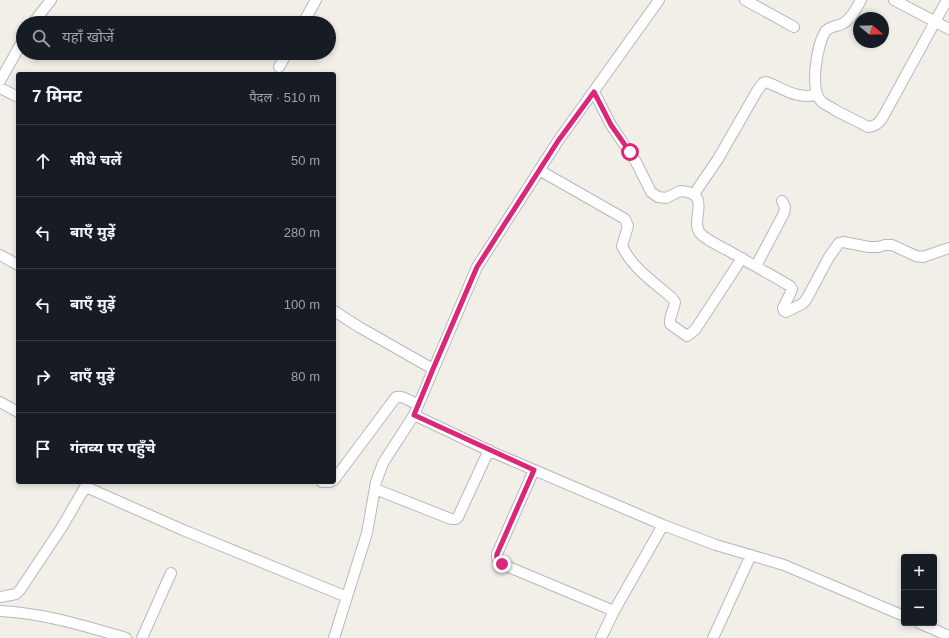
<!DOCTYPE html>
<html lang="hi">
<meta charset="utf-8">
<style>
:root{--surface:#171b24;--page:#20242c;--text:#f1f3f6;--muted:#9ea1a6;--line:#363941}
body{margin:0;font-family:Helvetica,"Noto Sans Devanagari",sans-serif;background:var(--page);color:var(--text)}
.controls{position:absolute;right:12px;bottom:12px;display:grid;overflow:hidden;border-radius:4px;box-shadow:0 2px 6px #0003}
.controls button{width:36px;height:36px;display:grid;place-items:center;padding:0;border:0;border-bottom:1px solid var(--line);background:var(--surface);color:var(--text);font:20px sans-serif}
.compass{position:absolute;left:853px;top:12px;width:36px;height:36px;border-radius:50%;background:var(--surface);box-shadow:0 2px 6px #0003;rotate:109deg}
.stop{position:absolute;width:12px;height:12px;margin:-9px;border:3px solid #db2777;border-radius:50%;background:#fff}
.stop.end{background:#db2777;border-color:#fff;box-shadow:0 1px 4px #0008}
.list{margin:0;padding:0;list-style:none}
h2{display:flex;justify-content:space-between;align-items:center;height:52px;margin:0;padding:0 16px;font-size:17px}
h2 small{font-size:13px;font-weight:400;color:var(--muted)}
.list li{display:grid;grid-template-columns:26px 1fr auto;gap:12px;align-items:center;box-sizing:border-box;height:72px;padding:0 16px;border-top:1px solid var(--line)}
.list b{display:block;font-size:15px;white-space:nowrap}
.list em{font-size:13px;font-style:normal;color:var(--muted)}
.icon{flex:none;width:22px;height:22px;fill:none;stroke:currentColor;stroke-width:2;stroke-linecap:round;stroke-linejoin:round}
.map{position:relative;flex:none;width:949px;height:638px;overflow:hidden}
.search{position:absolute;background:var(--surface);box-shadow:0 2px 6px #0003;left:16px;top:16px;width:320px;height:44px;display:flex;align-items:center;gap:10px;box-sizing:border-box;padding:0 14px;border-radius:22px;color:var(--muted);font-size:15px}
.panel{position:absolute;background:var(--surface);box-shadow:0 2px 6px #0003;left:16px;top:72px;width:320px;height:412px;border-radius:4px}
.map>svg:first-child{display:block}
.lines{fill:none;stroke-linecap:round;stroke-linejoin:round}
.minor-casing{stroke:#b5b8bc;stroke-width:12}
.minor{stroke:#fff;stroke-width:10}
.route{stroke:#db2777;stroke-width:5}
</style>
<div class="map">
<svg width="949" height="638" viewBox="0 0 949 638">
<rect width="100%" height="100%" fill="#f1efe8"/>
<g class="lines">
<defs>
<path id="minor" d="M745,0L794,27
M861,0C856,9 851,19 842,24C836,27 829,26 825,32C817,45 809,91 822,102C825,105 831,107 835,110C846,116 857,121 868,127C877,126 880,122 884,115L947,0
M894,0L949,29
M33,23L51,0
M303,23L316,0
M279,67L287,53
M0,81L23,40
M0,88L18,97
M594,92L611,125L636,162L651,192L658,197L666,198L680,191C714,193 689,220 700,233C707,241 720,246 729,251C749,263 770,274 790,286L792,289L790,294L783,308L784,311L786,312L802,304L806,300L829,257L839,243L843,242L869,247H878L885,245H892L916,256L923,257L949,248
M539,170L625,219L628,226L622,246C632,268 655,283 672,298L675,302C674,310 669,316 670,324L687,336L695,330L742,258
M694,194L718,159L757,91L763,83L766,82C785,89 795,99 816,95
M0,255L18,265
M756,266L784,213L785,207L782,201
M334,311L359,327L433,369
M0,402L18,412
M414,415L492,452L663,525L716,545L784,565L904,616
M534,470L497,554C496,563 504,565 511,568L614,611
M334,480L396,397C403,395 411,402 418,405
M322,482H330
M86,487L183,530L347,597
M375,489L451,519H456L458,517L489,450
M0,597L16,594L20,590L62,527L88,482
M0,611C43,613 85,626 126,638
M919,623L949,636
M142,638L171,573
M334,638L367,533L376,482L383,463L414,415L477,267L558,141L659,0
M601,638L614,611L663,525
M713,638L751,555"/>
</defs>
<use href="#minor" class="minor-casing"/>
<use href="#minor" class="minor"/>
</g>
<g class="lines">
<path class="route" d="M502,564C498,561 496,559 497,554L534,470L414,415L433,369L477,267L558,141L594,92L611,125L630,152"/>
</g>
</svg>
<div class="controls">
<button>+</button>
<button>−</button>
</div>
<svg class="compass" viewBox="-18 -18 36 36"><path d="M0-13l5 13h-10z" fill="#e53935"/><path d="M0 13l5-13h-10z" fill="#9ea1a6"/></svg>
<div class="stop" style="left:630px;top:152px"></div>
<div class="stop end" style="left:502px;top:564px"></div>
<div class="search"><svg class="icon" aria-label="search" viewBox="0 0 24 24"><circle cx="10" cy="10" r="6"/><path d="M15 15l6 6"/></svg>यहाँ खोजें</div>
<section class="panel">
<h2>7 मिनट<small>पैदल · 510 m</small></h2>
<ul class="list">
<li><svg class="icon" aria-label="ahead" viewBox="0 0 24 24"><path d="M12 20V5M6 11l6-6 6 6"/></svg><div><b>सीधे चलें</b></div><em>50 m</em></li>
<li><svg class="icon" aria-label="left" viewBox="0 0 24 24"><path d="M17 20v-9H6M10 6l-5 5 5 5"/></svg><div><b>बाएँ मुड़ें</b></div><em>280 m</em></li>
<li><svg class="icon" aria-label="left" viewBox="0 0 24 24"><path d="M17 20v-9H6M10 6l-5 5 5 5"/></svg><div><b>बाएँ मुड़ें</b></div><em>100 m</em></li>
<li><svg class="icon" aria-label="right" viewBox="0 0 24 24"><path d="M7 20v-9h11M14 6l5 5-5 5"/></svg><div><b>दाएँ मुड़ें</b></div><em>80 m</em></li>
<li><svg class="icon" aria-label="arrive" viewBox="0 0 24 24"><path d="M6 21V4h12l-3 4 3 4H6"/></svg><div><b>गंतव्य पर पहुँचे</b></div></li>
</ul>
</section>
</div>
